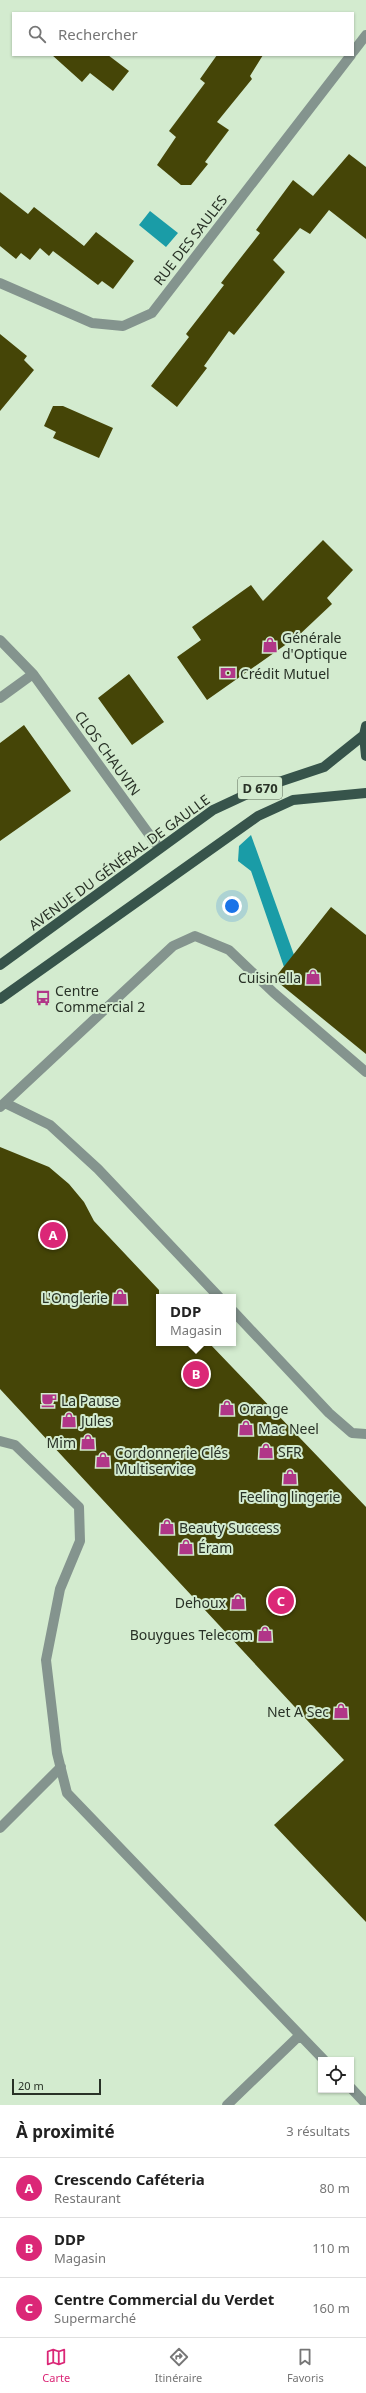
<!DOCTYPE html>
<html lang="fr">
<meta charset="utf-8">
<style>
:root{--surface:#fff;--page:#f2f2f2;--text:#222;--muted:#767676;--line:#e0e0e0;--accent:#db2777}
body{margin:0;font-family:"Noto Sans",sans-serif;background:var(--page);color:var(--text)}
.controls{position:absolute;right:12px;bottom:12px;display:grid;overflow:hidden;border-radius:0px;box-shadow:0 1px 3px #0004}
.controls button{width:36px;height:36px;display:grid;place-items:center;padding:0;border:0;border-bottom:1px solid var(--line);background:var(--surface);color:var(--text);font:20px sans-serif}
.scale{position:absolute;left:12px;bottom:10px;width:89px;box-sizing:border-box;padding-left:4px;border:2px solid #293227;border-top:0;font-size:11px;line-height:14px;white-space:nowrap;color:#293227;-webkit-text-stroke:3px #d3ebcf;paint-order:stroke}
.you{position:absolute;left:232px;top:906px;width:14px;height:14px;margin:-10px;border:3px solid #fff;border-radius:50%;background:#1a73e8;box-shadow:0 0 0 6px #1a73e833}
.badge{display:grid;place-items:center;width:26px;height:26px;border-radius:50%;background:var(--accent);color:#fff;font-size:13px;font-weight:700}
.pin{position:absolute;translate:-50% -50%;border:2px solid #fff;box-shadow:0 1px 4px #0006}
.popup{position:absolute;left:156px;top:1294px;width:80px;height:52px;box-sizing:border-box;display:grid;place-content:center;border-radius:0px;background:var(--surface);filter:drop-shadow(0 1px 3px #0005);font-size:13px;white-space:nowrap;color:var(--muted)}
.popup b{font-size:15px;color:var(--text)}
.popup::after{content:'';position:absolute;left:50%;top:100%;margin-left:-8px;border:8px solid transparent;border-top-color:var(--surface)}
.list{margin:0;padding:0;list-style:none}
h2{display:flex;justify-content:space-between;align-items:center;height:52px;margin:0;padding:0 16px;font-size:17px}
h2 small{font-size:13px;font-weight:400;color:var(--muted)}
.list li{display:grid;grid-template-columns:26px 1fr auto;gap:12px;align-items:center;box-sizing:border-box;height:60px;padding:0 16px;border-top:1px solid var(--line)}
.list b{display:block;font-size:15px;white-space:nowrap}
.list p{margin:0;font-size:13px;white-space:nowrap;color:var(--muted)}
.list em{font-size:13px;font-style:normal;color:var(--muted)}
.icon{flex:none;width:22px;height:22px;fill:none;stroke:currentColor;stroke-width:2;stroke-linecap:round;stroke-linejoin:round}
.map{position:relative;flex:none;width:366px;height:2105px;overflow:hidden}
.search{position:absolute;background:var(--surface);box-shadow:0 1px 3px #0004;left:12px;right:12px;top:12px;height:44px;display:flex;align-items:center;gap:10px;box-sizing:border-box;padding:0 14px;border-radius:0px;color:var(--muted);font-size:15px}
.sheet{height:232px;background:var(--surface)}
nav{display:flex;justify-content:space-around;align-items:center;box-sizing:border-box;height:56px;border-top:1px solid var(--line);background:var(--surface);font-size:11px;color:var(--muted)}
nav a{display:grid;justify-items:center;gap:2px}
nav .on{color:var(--accent)}
.map>svg:first-child{display:block}
.water{fill:#1a9ca7}
.building{fill:#454507}
.lines{fill:none;stroke-linecap:round;stroke-linejoin:round}
.minor{stroke:#84948e;stroke-width:10}
.major{stroke:#37544b;stroke-width:10}
.labels{text-anchor:middle;dominant-baseline:central;stroke-width:4;stroke-linejoin:round;paint-order:stroke}
.shield{fill:#d3ebcf;stroke:#5c6a59;stroke-width:1}
.shield-label{font-size:13px;font-weight:bold;fill:#293227}
.street-label{font-size:14px;fill:#293227;stroke:#d3ebcf}
.poi-label{font-size:14px;fill:#293227;stroke:#d3ebcf;text-anchor:start}
</style>
<div class="map">
<svg width="366" height="2105" viewBox="0 0 366 2105">
<rect width="100%" height="100%" fill="#d3ebcf"/>
<path class="water" d="M150,211L178,233L166,247L139,225Z
M251,835L294,955L284,967L251,871L238,861L239,846Z"/>
<path class="building" d="M52,55H108L129,71L113,91L90,73L82,82Z
M217,55H263L250,76L252,79L217,122L229,130L205,162L208,164L191,185H181L157,165L176,137L169,131L205,83L200,79Z
M349,154L366,167V239L329,210L310,234L300,228L273,260L285,272L234,335L229,331L204,366L207,368L177,407L151,386L189,337L186,334L224,285L221,283L260,233L256,230L293,180L313,196Z
M0,192L28,214L34,207L84,246L96,232L134,261L113,289L102,281L98,285L53,251L49,256L40,248L30,260L21,253L16,259L0,246Z
M0,334L27,356L24,360L34,370L0,411Z
M53,406H63L113,428L99,458L53,438L56,432L44,426Z
M323,540L353,570L327,598L332,604L298,636L207,700L177,657L201,640L192,627L251,585L263,601Z
M129,674L164,722L132,745L98,698Z
M24,725L71,791L0,841V743Z
M331,907L366,935V1054L274,979Z
M0,1147L49,1167L69,1184L84,1202L94,1221L159,1290V1343H209L366,1507V1922L274,1825L344,1760L0,1389Z"/>
<g class="lines">
<path class="minor" d="M353,52L366,35
M0,283L92,323L123,326L152,313L351,55
M0,640L33,674L159,848
M0,698L33,674
M5,1103L50,1125L98,1169L219,1297
M0,1107L173,946L195,936L229,950L274,993L366,1072
M233,1311L329,1413L352,1433L366,1434
M0,1441L15,1445L79,1507L80,1541L60,1589L46,1660L57,1753L67,1793L324,2060
M0,1828L61,1767
M351,2088L366,2104
M227,2105L300,2035"/>
<path class="major" d="M366,726L364,735L366,756
M0,965L213,810L258,789L324,767L364,735
M0,999L258,816L293,800L366,793"/>
</g>
<defs>
<symbol id="shop-bare" viewBox="-9 -9 18 18"><path d="M-5-2.5h2.3a2.7 3.5 0 0 1 5.4 0H5L5.5 6h-11ZM-1.5-2.5h3a1.5 2.3 0 0 0-3 0Z" fill="#b13688" stroke="#d3ebcf" stroke-width="2.5" paint-order="stroke"/></symbol>
<symbol id="bank-bare" viewBox="-9 -9 18 18"><path d="M-6-4H6V4H-6ZM0-2.3a2.3 2.3 0 1 0 0 4.6a2.3 2.3 0 1 0 0-4.6Z" fill="#b13688" stroke="#d3ebcf" stroke-width="2.5" paint-order="stroke"/></symbol>
<symbol id="bus-bare" viewBox="-9 -9 18 18"><path d="M-5-6H5V4H4V6H2V4H-2V6H-4V4H-5ZM-3.5-4V0h7V-4ZM-3.5 1.2v1.5H-2V1.2ZM2 1.2v1.5H3.5V1.2Z" fill="#b13688" stroke="#d3ebcf" stroke-width="2.5" paint-order="stroke"/></symbol>
<symbol id="cafe-bare" viewBox="-9 -9 18 18"><path d="M-5.5-4.5H6V0H3Q3 3.5 0 3.5H-2.5Q-5.5 3.5-5.5 0ZM3-3.2v2h1.7v-2ZM-6 4.5H4V6H-6Z" fill="#b13688" stroke="#d3ebcf" stroke-width="2.5" paint-order="stroke"/></symbol>
</defs>
<g fill-rule="evenodd">
<use href="#shop-bare" x="259" y="634" width="22" height="22"/>
<use href="#bank-bare" x="217" y="662" width="22" height="22"/>
<use href="#shop-bare" x="302" y="966" width="22" height="22"/>
<use href="#bus-bare" x="32" y="987" width="22" height="22"/>
<use href="#shop-bare" x="109" y="1286" width="22" height="22"/>
<use href="#cafe-bare" x="38" y="1389" width="22" height="22"/>
<use href="#shop-bare" x="216" y="1397" width="22" height="22"/>
<use href="#shop-bare" x="58" y="1409" width="22" height="22"/>
<use href="#shop-bare" x="235" y="1417" width="22" height="22"/>
<use href="#shop-bare" x="77" y="1431" width="22" height="22"/>
<use href="#shop-bare" x="255" y="1440" width="22" height="22"/>
<use href="#shop-bare" x="92" y="1449" width="22" height="22"/>
<use href="#shop-bare" x="279" y="1466" width="22" height="22"/>
<use href="#shop-bare" x="156" y="1516" width="22" height="22"/>
<use href="#shop-bare" x="175" y="1536" width="22" height="22"/>
<use href="#shop-bare" x="227" y="1591" width="22" height="22"/>
<use href="#shop-bare" x="254" y="1623" width="22" height="22"/>
<use href="#shop-bare" x="330" y="1700" width="22" height="22"/>
</g>
<g class="labels">
<rect class="shield" x="238" y="777" width="44" height="22" rx="3"/>
<g class="shield-label">
<text x="260" y="788">D 670</text>
</g>
<g class="street-label">
<text transform="translate(190 240) rotate(-52)">RUE DES SAULES</text>
<text transform="translate(108 753) rotate(54)">CLOS CHAUVIN</text>
<text transform="translate(119 862) rotate(-36)">AVENUE DU GÉNÉRAL DE GAULLE</text>
</g>
<g class="poi-label">
<text x="282" y="637">Générale<tspan x="282" dy="16">d'Optique</tspan></text>
<text x="240" y="673">Crédit Mutuel</text>
<text x="301" y="977" text-anchor="end">Cuisinella</text>
<text x="55" y="990">Centre<tspan x="55" dy="16">Commercial 2</tspan></text>
<text x="108" y="1297" text-anchor="end">L'Onglerie</text>
<text x="61" y="1400">La Pause</text>
<text x="239" y="1408">Orange</text>
<text x="81" y="1420">Jules</text>
<text x="258" y="1428">Mac Neel</text>
<text x="76" y="1442" text-anchor="end">Mim</text>
<text x="278" y="1451">SFR</text>
<text x="115" y="1452">Cordonnerie Clés<tspan x="115" dy="16">Multiservice</tspan></text>
<text x="290" y="1496" text-anchor="middle">Feeling lingerie</text>
<text x="179" y="1527">Beauty Success</text>
<text x="198" y="1547">Éram</text>
<text x="226" y="1602" text-anchor="end">Dehoux</text>
<text x="253" y="1634" text-anchor="end">Bouygues Telecom</text>
<text x="329" y="1711" text-anchor="end">Net A Sec</text>
</g>
</g>
</svg>
<div class="controls">
<button><svg class="icon" aria-label="locate" viewBox="0 0 24 24"><circle cx="12" cy="12" r="6"/><path d="M12 2v4M12 18v4M2 12h4M18 12h4"/></svg></button>
</div>
<div class="scale">20 m</div>
<div class="you"></div>
<div class="pin badge" style="left:53px;top:1235px">A</div>
<div class="pin badge" style="left:196px;top:1374px">B</div>
<div class="popup"><b>DDP</b>Magasin</div>
<div class="pin badge" style="left:281px;top:1601px">C</div>
<div class="search"><svg class="icon" aria-label="search" viewBox="0 0 24 24"><circle cx="10" cy="10" r="6"/><path d="M15 15l6 6"/></svg>Rechercher</div>
</div>
<section class="sheet">
<h2>À proximité<small>3 résultats</small></h2>
<ul class="list">
<li><span class="badge">A</span><div><b>Crescendo Caféteria</b><p>Restaurant</p></div><em>80 m</em></li>
<li><span class="badge">B</span><div><b>DDP</b><p>Magasin</p></div><em>110 m</em></li>
<li><span class="badge">C</span><div><b>Centre Commercial du Verdet</b><p>Supermarché</p></div><em>160 m</em></li>
</ul>
</section>
<nav>
<a class="on"><svg class="icon" aria-label="map" viewBox="0 0 24 24"><path d="M3 6l6-2 6 2 6-2v14l-6 2-6-2-6 2zM9 4v14M15 6v14"/></svg>Carte</a>
<a><svg class="icon" aria-label="directions" viewBox="0 0 24 24"><path d="M12 3l9 9-9 9-9-9zM9 14v-3h6M13 9l2 2-2 2"/></svg>Itinéraire</a>
<a><svg class="icon" aria-label="saved" viewBox="0 0 24 24"><path d="M7 4h10v16l-5-4-5 4z"/></svg>Favoris</a>
</nav>
